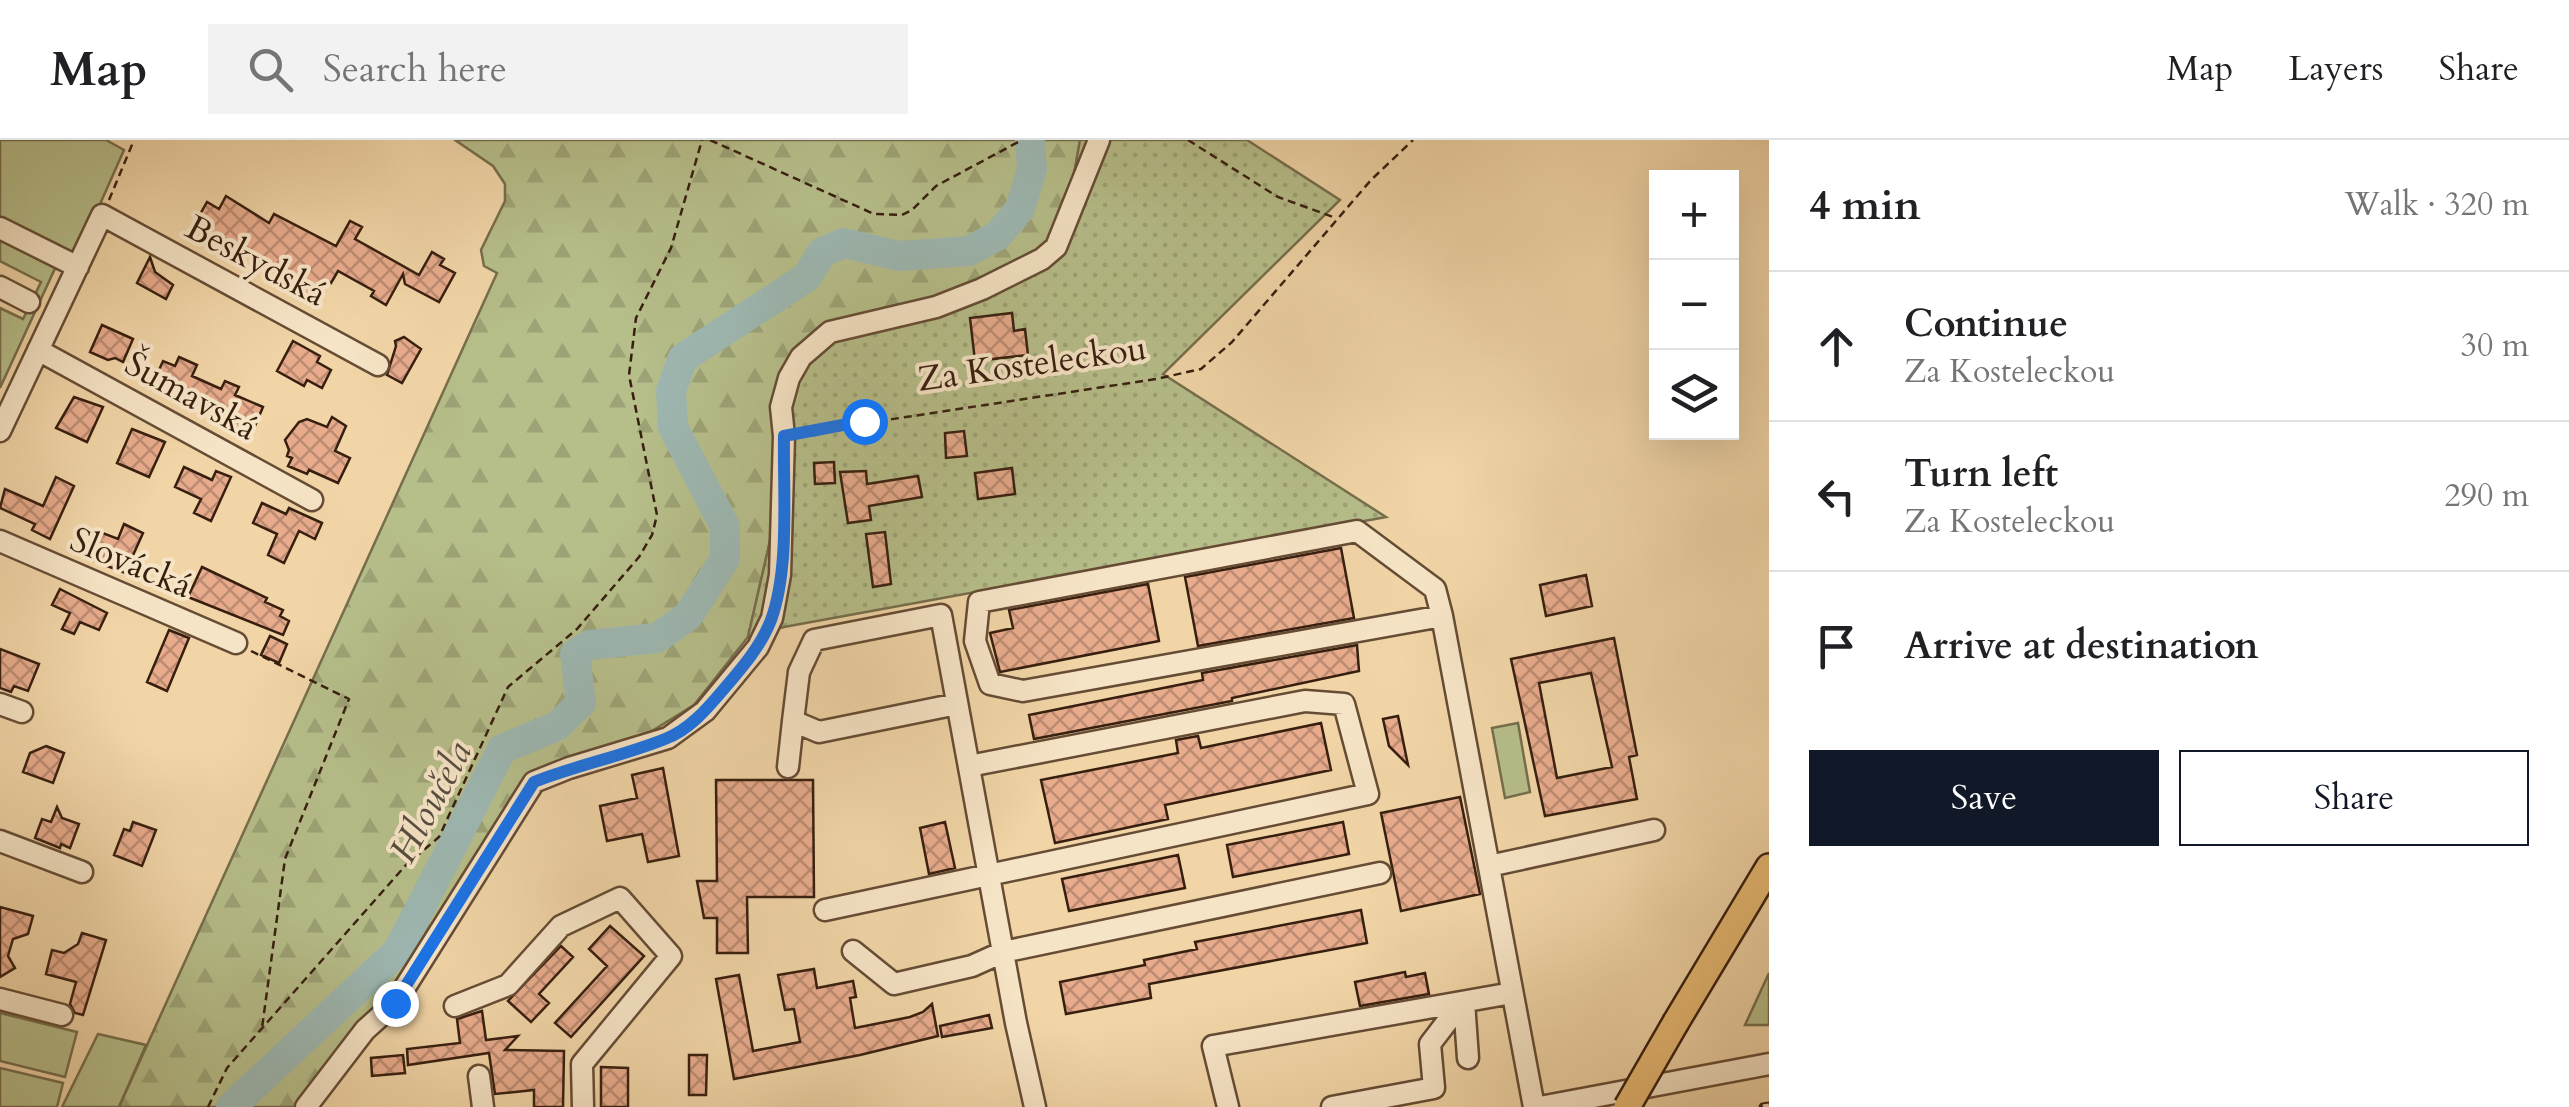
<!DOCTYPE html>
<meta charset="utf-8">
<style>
:root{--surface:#fff;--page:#f2f2f2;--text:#202124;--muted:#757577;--line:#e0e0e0;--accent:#111827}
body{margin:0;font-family:Cardo,serif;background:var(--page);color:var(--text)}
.controls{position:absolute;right:30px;top:30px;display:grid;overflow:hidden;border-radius:0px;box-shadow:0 10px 40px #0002}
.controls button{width:90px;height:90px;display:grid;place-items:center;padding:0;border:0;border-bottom:2px solid var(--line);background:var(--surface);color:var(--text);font:50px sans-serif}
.stop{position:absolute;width:30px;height:30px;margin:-22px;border:8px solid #1a73e8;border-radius:50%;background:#fff}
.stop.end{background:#1a73e8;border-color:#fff;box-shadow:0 2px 10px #0008}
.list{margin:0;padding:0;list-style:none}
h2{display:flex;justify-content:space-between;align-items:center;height:130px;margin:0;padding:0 40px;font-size:42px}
h2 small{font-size:32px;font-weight:400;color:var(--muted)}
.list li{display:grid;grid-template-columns:65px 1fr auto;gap:30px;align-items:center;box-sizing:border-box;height:150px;padding:0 40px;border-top:2px solid var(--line)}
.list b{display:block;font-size:38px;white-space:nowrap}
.list p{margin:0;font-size:32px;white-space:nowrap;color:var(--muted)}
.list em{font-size:32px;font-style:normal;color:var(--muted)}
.actions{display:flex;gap:20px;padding:30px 40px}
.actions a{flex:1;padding:22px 0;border:2px solid var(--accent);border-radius:0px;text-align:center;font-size:35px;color:var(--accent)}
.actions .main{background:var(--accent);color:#fff}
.icon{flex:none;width:55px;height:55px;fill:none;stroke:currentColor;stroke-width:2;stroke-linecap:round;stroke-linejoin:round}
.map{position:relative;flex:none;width:1769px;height:967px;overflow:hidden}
header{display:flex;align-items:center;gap:60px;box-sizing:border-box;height:140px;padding:0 50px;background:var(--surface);border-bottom:2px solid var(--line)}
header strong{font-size:48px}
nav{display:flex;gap:55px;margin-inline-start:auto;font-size:35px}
.search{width:700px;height:90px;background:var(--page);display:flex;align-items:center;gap:25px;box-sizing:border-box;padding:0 35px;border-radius:0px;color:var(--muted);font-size:38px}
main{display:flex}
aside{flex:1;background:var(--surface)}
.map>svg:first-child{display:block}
.green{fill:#b6be8a;stroke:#766e4c;stroke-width:2.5}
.forest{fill:url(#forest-firs);stroke:#766e4c;stroke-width:2.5}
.garden{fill:url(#garden-dots);stroke:#766e4c;stroke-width:2.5}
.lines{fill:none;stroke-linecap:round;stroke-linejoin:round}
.river{stroke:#9db7b1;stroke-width:30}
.building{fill:url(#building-cross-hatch);stroke:#371f0f;stroke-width:2.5;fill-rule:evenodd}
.minor-casing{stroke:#664c35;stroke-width:25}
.major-casing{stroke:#371f0f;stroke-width:30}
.path{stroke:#371f0f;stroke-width:2.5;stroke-dasharray:8 5;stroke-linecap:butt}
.minor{stroke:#f6e4c6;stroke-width:20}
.major{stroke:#e8ba74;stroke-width:25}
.rail-casing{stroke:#371f0f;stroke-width:9}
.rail{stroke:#f6e4c6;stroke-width:5;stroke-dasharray:15;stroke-linecap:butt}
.major-bridge-casing{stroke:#371f0f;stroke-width:30;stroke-linecap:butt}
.major-bridge{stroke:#e8ba74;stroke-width:25}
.route{stroke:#1a73e8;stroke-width:12}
.labels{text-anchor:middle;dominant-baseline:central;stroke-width:8;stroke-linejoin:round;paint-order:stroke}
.street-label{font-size:35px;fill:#371f0f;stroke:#f6e4c6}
.water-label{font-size:38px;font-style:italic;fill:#564d40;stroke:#f6e4c6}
</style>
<header>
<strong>Map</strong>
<div class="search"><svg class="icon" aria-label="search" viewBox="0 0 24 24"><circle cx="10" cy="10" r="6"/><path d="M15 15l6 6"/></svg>Search here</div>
<nav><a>Map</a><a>Layers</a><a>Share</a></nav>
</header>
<main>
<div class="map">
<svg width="1769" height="967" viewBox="0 0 1769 967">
<defs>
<pattern id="forest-firs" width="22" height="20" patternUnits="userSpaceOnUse" patternTransform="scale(2.5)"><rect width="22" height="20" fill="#b6be8a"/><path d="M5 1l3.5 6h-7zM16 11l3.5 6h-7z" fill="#9da376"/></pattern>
<pattern id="garden-dots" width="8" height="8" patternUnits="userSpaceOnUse" patternTransform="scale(2.5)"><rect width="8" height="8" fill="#b6be8a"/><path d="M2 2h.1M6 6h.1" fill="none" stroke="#9da376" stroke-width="1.8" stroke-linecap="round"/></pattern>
<pattern id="building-cross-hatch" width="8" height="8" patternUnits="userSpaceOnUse" patternTransform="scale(2.5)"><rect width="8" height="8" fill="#e8ac8d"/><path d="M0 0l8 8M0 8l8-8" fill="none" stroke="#bd8b72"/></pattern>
</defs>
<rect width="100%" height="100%" fill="#f1d5a7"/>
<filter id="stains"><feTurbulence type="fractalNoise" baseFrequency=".002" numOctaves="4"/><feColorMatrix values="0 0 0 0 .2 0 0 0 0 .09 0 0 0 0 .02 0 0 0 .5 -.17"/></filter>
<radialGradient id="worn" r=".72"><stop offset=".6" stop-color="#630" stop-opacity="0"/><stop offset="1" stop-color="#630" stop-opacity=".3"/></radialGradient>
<path class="green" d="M0,0H106L124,10L77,116L0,78Z
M0,96L57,124L0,248V168L23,179L41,142L0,121Z
M1518,583L1530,652L1505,658L1492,588Z
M1769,833V885H1745Z
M0,873L77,892L65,937L0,921Z
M98,894L146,905L119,967H62Z
M0,928L63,943L57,967H0Z"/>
<path class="forest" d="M455,0H1080L1064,93L772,392L748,497L694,565L621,610L531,631L413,823L294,967H119L497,133L484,126L481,110L505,61V44L493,26Z"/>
<path class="garden" d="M1080,0H1247L1340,60L1163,234L1386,377L784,487L748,497L772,392L774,272L826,185L1021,134L1064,93Z"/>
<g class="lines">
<path class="river" d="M231,967L398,811L502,609L557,586L581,563L575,514L589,505L657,498L688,476L725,419V387L673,287L671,251L683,218L807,137L822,112L844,103L899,116L969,111L997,96L1020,69L1032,29L1030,0"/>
</g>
<path class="building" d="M226,56L269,83L274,74L336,106L350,81L362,87L355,99L419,135L432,112L444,119L440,125L455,133L439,162L405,144L403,134L386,165L371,156L374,151L338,131L331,143L326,140L315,161L292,149L297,140L226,99L223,105L203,95L205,91L194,85L207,62L219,69Z
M150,117L155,132L173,145L166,159L137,143Z
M1012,173L1014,191L1025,189L1028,215L975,221L970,178Z
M102,185L133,199L123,222L115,218L108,220L90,212Z
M404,197L421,209L402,243L387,235L396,206L395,201Z
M293,201L320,216L317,222L331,230L322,248L307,240L304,246L277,231Z
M179,217L197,225L192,236L221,249L225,241L239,247L235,255L263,267L252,293L249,292L246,298L226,289L229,283L162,253L166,244L155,239L163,221L175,226Z
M74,257L103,267L87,302L56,288Z
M332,277L346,286L335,311L350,318L338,343L309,330L307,334L288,326L292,318L287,316L289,310L285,300L299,282L307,279L327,287Z
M132,289L165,302L149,337L117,323Z
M964,291L967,316L946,318L945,293Z
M834,322L835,343L815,344L814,323Z
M184,327L212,340L216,331L231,337L211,381L194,373L201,359L175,347Z
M1012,328L1015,354L978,359L975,333Z
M866,331L867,344L918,336L922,357L869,366L871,380L848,383L840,332Z
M56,337L74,346L50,399L32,390L35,384L0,368L5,349L43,366Z
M262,363L286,374L289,368L322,383L315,399L299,391L284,423L268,415L277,394L253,383Z
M124,384L143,393L125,433L94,421L96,418L85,414L95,390L118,399Z
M885,392L891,444L873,447L866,394Z
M1341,408L1354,478L1198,506L1185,437Z
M202,427L267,458L265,462L283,470L280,476L289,481L283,495L188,457Z
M1586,435L1592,466L1546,476L1540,445Z
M1148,444L1159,501L1000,532L990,493L1013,488L1009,470Z
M60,449L107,473L99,490L80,482L74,494L62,489L70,473L52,465Z
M169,490L189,498L167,551L147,542Z
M270,496L287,504L279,523L261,515Z
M1614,498L1637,615L1629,617L1637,659L1545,676L1511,519ZM1591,533L1612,627L1557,638L1539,543Z
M1357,505L1359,531L1232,558V561L1034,599L1029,575L1203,540L1202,533Z
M0,509L39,524L28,551L14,546L11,552L0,548Z
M1398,576L1408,625L1389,606L1383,579Z
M1321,583L1331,630L1165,665L1168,679L1055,703L1041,640L1178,613L1176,600L1198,596L1201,608Z
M46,606L64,613L53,643L23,632L30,613Z
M663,628L679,716L648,722L642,694L607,701L600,666L637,658L632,635Z
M716,640H813L814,757H747L748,813H717V778H704L697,741H717Z
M1460,657L1480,754L1401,771L1381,673Z
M57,667L62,678L79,684L70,708L61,704L60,708L35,698L42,679L51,682Z
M133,682L156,690L142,726L114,715L124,689L130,691Z
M945,682L955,728L929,734L920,688Z
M1343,682L1349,714L1233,737L1227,705Z
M1178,715L1185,748L1069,771L1062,739Z
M0,767L33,776L28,794L13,799L8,816L15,828L0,837Z
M1361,770L1367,803L1149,844L1151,858L1066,874L1060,842L1145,825L1144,820L1197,809L1195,802Z
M610,786L644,816L571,897L555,883L607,826L589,809Z
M82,793L106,800L83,875L75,873L70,864L76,842L46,834L52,810L64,813L78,804Z
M561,806L573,817L539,854L549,863L531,882L508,861Z
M814,829L817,848L853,841L856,857L850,858L855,888L910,877L923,872L932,864L938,896L860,915L734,939L716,839L739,835L753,911L800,902L794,869L785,870L778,835Z
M1405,832L1406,837L1425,833L1429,854L1360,866L1355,842Z
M482,871L486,900L518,896L505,910L564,911L563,967H534V950L495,954L489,913L408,925L407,909L460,903L457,879Z
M989,875L992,888L942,897L940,886Z
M403,915L405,933L372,936L371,918Z
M689,915H707L706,955H689Z
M601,927L628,928V967H601Z"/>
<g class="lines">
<defs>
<path id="minor" d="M0,88L78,127
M0,147L29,162
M38,210L312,360
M0,291L102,75L378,225
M0,401L236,503
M1442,476L1435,449L1357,391L979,462L975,501L990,544L1023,551L1442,476L1534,967
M0,564L22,572
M957,564L819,592L793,581L799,532L814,500L941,475L1016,883L1035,967
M788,627L793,581
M0,701L82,732
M1489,726L1654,690
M825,770L1368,654L1344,564L1305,561L969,626
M853,811L894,844L972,826L1003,812L1380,733
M0,859L62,875
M1464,862L1468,918
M455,866L508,845L561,786L620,758L671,816L582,924L583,967
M479,936L483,967
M306,967L365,890L395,863L534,642L569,628L668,598L705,571L758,507L772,478L780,435L784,296L781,267L789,238L801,217L830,192L936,167L982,149L1042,119L1056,107L1099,0
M1228,967L1213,906L1512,853
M1332,967L1434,948L1430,904L1453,874L1452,864
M1540,967L1769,924"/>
<path id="major" d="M1676,882L1769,727"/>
</defs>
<use href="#minor" class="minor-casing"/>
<use href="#major" class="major-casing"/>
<path class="path" d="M710,0L874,74L902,75L912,70L936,46L1022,0
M1188,0L1278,57L1336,78
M109,60L134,0
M801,293L1156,239L1201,229L1232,202L1371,40L1413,0
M251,511L349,559L285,719L262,888
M208,967L227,928L405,726L439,697L508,547L577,489L639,417L652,395L657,375L629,235L636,178L671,108L702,0"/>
<use href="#minor" class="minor"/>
<use href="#major" class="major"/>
<defs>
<path id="rail" d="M1763,967L1769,966"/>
</defs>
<use href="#rail" class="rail-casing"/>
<use href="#rail" class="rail"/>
<defs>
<path id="major-bridge" d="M1627,967L1676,882"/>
</defs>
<use href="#major-bridge" class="major-bridge-casing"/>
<use href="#major-bridge" class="major-bridge"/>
</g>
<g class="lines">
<path class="route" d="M395,863L534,642C577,625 623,616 665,599C689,590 707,569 723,550C742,528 761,506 771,480C790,428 783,351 784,296L864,281"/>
</g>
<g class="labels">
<g class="street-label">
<text transform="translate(256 121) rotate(28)">Beskydská</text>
<text transform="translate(1032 224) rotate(-8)">Za Kosteleckou</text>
<text transform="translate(191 256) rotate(29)">Šumavská</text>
<text transform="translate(131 423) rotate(23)">Slovácká</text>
</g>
<g class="water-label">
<text transform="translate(431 662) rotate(-62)">Hloučela</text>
</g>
</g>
<rect width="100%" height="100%" filter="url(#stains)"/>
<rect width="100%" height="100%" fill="url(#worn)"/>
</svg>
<div class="controls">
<button>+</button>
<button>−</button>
<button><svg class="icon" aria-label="layers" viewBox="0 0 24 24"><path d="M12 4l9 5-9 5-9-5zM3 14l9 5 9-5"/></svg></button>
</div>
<div class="stop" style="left:864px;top:281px"></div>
<div class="stop end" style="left:395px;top:863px"></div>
</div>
<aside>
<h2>4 min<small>Walk · 320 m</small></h2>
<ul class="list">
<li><svg class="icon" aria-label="ahead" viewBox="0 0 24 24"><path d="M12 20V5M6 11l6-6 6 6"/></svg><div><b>Continue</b><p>Za Kosteleckou</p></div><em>30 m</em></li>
<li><svg class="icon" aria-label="left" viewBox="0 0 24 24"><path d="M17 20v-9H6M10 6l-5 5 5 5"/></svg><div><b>Turn left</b><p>Za Kosteleckou</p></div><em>290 m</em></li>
<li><svg class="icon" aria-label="arrive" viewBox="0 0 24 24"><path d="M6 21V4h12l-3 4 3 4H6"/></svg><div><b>Arrive at destination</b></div></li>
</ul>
<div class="actions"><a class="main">Save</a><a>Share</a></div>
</aside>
</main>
